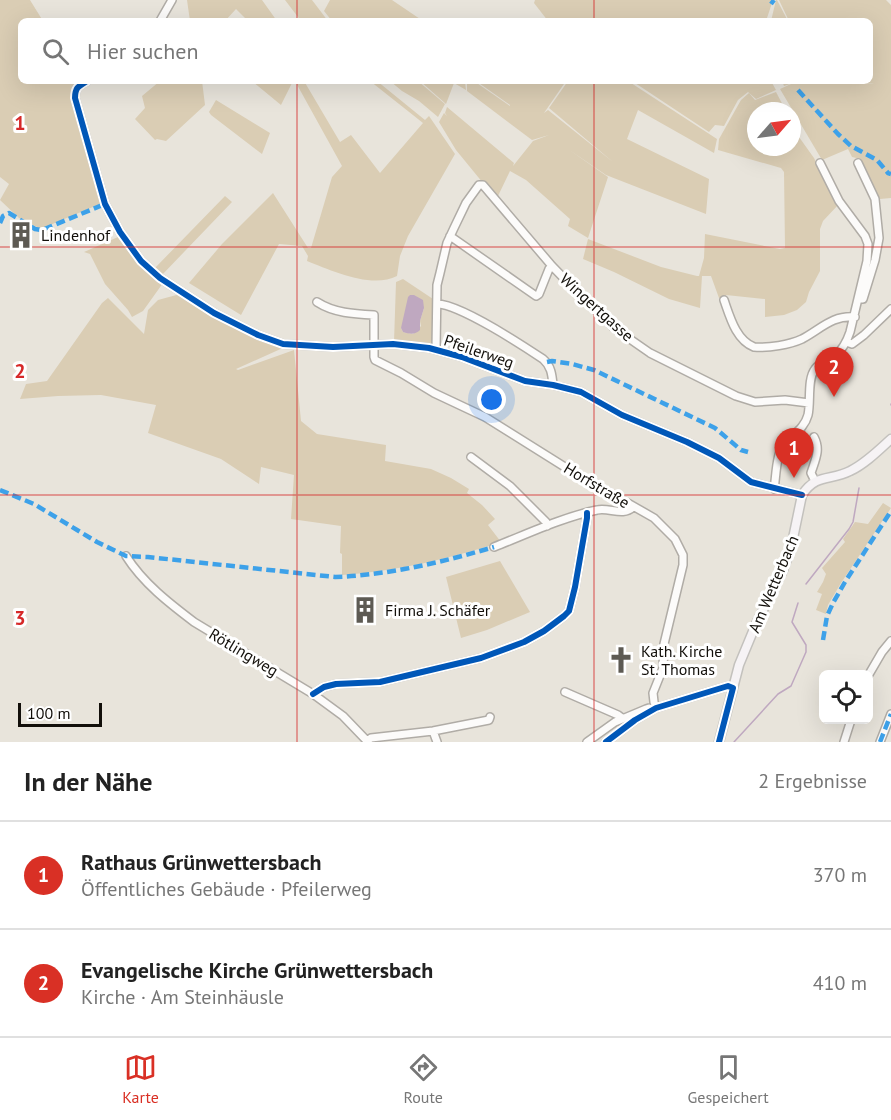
<!DOCTYPE html>
<html lang="de">
<meta charset="utf-8">
<style>
:root{--surface:#fff;--page:#f6f6f6;--text:#222;--muted:#767676;--line:#e0e0e0;--accent:#d93025}
body{margin:0;font-family:"PT Sans",sans-serif;background:var(--page);color:var(--text)}
.controls{position:absolute;right:18px;bottom:18px;display:grid;overflow:hidden;border-radius:9px;box-shadow:0 6px 24px #0002}
.controls button{width:54px;height:54px;display:grid;place-items:center;padding:0;border:0;border-bottom:2px solid var(--line);background:var(--surface);color:var(--text);font:30px sans-serif}
.compass{position:absolute;left:747px;top:102px;width:54px;height:54px;border-radius:50%;background:var(--surface);box-shadow:0 6px 24px #0002;rotate:62deg}
.scale{position:absolute;left:18px;bottom:15px;width:84px;box-sizing:border-box;padding-left:6px;border:3px solid #120f0a;border-top:0;font-size:16px;line-height:21px;white-space:nowrap;color:#120f0a;-webkit-text-stroke:4px #fff;paint-order:stroke}
.you{position:absolute;left:492px;top:400px;width:21px;height:21px;margin:-15px;border:4px solid #fff;border-radius:50%;background:#1a73e8;box-shadow:0 0 0 9px #1a73e833}
.badge{display:grid;place-items:center;width:39px;height:39px;border-radius:50%;background:var(--accent);color:#fff;font-size:20px;font-weight:700}
.pin{position:absolute;translate:-50% -50px;filter:drop-shadow(0 2px 3px #0008)}
.pin::after{content:'';position:absolute;top:32px;width:21px;height:18px;background:inherit;clip-path:polygon(0 0,100% 0,50% 100%)}
.list{margin:0;padding:0;list-style:none}
h2{display:flex;justify-content:space-between;align-items:center;height:78px;margin:0;padding:0 24px;font-size:26px}
h2 small{font-size:20px;font-weight:400;color:var(--muted)}
.list li{display:grid;grid-template-columns:39px 1fr auto;gap:18px;align-items:center;box-sizing:border-box;height:108px;padding:0 24px;border-top:2px solid var(--line)}
.list b{display:block;font-size:22px;white-space:nowrap}
.list p{margin:0;font-size:20px;white-space:nowrap;color:var(--muted)}
.list em{font-size:20px;font-style:normal;color:var(--muted)}
.icon{flex:none;width:33px;height:33px;fill:none;stroke:currentColor;stroke-width:2;stroke-linecap:round;stroke-linejoin:round}
.map{position:relative;flex:none;width:891px;height:742px;overflow:hidden}
.search{position:absolute;background:var(--surface);box-shadow:0 6px 24px #0002;left:18px;right:18px;top:18px;height:66px;display:flex;align-items:center;gap:15px;box-sizing:border-box;padding:0 21px;border-radius:9px;color:var(--muted);font-size:22px}
.sheet{height:294px;background:var(--surface)}
nav{display:flex;justify-content:space-around;align-items:center;box-sizing:border-box;height:84px;border-top:2px solid var(--line);background:var(--surface);font-size:16px;color:var(--muted)}
nav a{display:grid;justify-items:center;gap:3px}
nav .on{color:var(--accent)}
.map>svg:first-child{display:block}
.green{fill:#dacdb4;fill-rule:evenodd}
.water{fill:#bfa8c0}
.lines{fill:none;stroke-linecap:round;stroke-linejoin:round}
.stream{stroke:#bfa8c0;stroke-width:1.5}
.minor-casing{stroke:#b0aca6;stroke-width:10}
.major-casing{stroke:#c3c1bd;stroke-width:11}
.minor{stroke:#fcfbfa;stroke-width:7}
.major{stroke:#f6f3f5;stroke-width:8}
.quiet{stroke:#3da1e9;stroke-width:4.5;stroke-dasharray:9 4.5;stroke-linecap:butt}
.cycleway-casing{stroke:#fff;stroke-width:10}
.cycleway{stroke:#0057b8;stroke-width:6}
.grid{fill:none;stroke:#d62828;stroke-width:1.5;stroke-opacity:0.55}
.labels{text-anchor:middle;dominant-baseline:central;stroke-width:6;stroke-linejoin:round;paint-order:stroke}
.poi-label{font-size:16px;fill:#120f0a;stroke:#fff;text-anchor:start}
.street-label{font-size:16px;fill:#120f0a;stroke:#fff}
.grid-label{font-size:20px;text-anchor:middle;font-weight:bold;fill:#d62828;stroke:#fff;stroke-width:6;stroke-linejoin:round;paint-order:stroke}
</style>
<div class="map">
<svg width="891" height="742" viewBox="0 0 891 742">
<rect width="100%" height="100%" fill="#e8e4db"/>
<path class="green" d="M0,0H30L43,21H21V81H77V83L74,88L103,199L100,204L43,228H39L19,218L0,200L9,184L0,177Z
M187,0H262L277,21H248L236,9L225,21H190Z
M285,0H312L328,21H301Z
M330,0H392L423,21H332L324,11Z
M535,0H773L766,21H548L534,3Z
M776,0H777L788,21H771Z
M779,0H886L891,5V198L880,199L861,159L852,157L848,149L822,160L780,89L793,83L784,86L782,81H850L874,84L858,81H870V21H789Z
M160,81H202L205,105L166,141L157,139L155,140L135,119L145,108L142,96Z
M252,81H293L281,105Z
M295,81H304L340,142L351,135L380,173L423,123L370,81H377L425,120L429,116L455,154L408,236L400,256L397,276C372,289 332,271 307,261L308,256L302,246L279,244L241,315L189,283L222,244L273,193L308,248H311L332,177L342,166Z
M390,81H418L445,104L438,117L419,101L402,91Z
M420,81H470L465,82L466,90L454,83L446,104Z
M474,81L510,106V105L476,81H566L544,113L548,110L613,162L549,108L568,81H628L717,139L714,153L638,110L627,139L709,179L706,214L606,175L568,149L608,177L588,238L568,226L570,219L526,180L510,171L498,196L487,185L483,183L456,150L439,122L444,113L447,116L445,113L447,107L514,163L513,166L533,141L549,135L532,140L467,91V83Z
M632,81H771L776,90L756,99L748,92L738,100L724,126L715,125L709,132Z
M776,92L786,111H756V147H792V124L799,137L814,158L831,193L839,204L823,221L820,229V271L809,292L806,302L797,310L784,315L765,317V299L726,295V297L719,298L711,276H702L700,308L669,299L614,272L583,259L588,239L661,267L697,276H699L704,258L705,234L780,249L785,248L784,172L781,168L718,150L719,139L741,100L749,93L755,100Z
M216,100L270,133L262,154L211,115L209,112Z
M225,196L232,202L161,276L154,269Z
M118,237L124,246L163,283L143,311L132,317L128,310L105,284L90,254L84,252Z
M403,279L433,299L432,339L430,345L394,342L396,282ZM424,308L420,321L421,326L413,334L403,332L401,328Z
M180,294L209,313L256,338L285,347L236,369L238,370L294,350L301,421L317,434L386,445L385,461L431,469L451,478L469,489L467,493L482,505L495,519L488,525L501,542C449,559 397,571 342,575V554L340,553L341,526L291,519L294,475L261,467L259,484L221,459L148,433L156,405L101,395L58,396L20,399L26,384L47,381L102,303L108,298L144,334L148,310L158,300Z
M883,503L891,508L841,583L828,605L826,614L816,610L822,594L817,592L823,582L826,574L822,568L845,542L843,539L855,522L868,524Z
M500,561L530,612L487,630L461,638L446,577Z"/>
<path class="water" d="M410,295H414L423,300L424,308L420,321V330C415,335 410,334 403,332L401,328L408,297Z"/>
<g class="lines">
<path class="stream" d="M891,405V404
M806,584L849,529L853,522L859,488
M734,742L778,694L791,686L806,652V645L792,622L798,603"/>
<defs>
<path id="minor" d="M160,21L172,0
M87,81C79,86 75,87 75,98L105,204L120,232L141,261L160,278L214,313L258,335L283,344L333,347L393,344L429,348L462,357L525,381L553,385L581,392L622,415L687,442L719,458L751,482L802,495
M858,163L875,199L879,238L875,260L863,299H861
M450,236L536,296L539,294L549,269L552,266
M724,300C730,317 736,340 754,347C769,348 789,345 802,339C821,329 832,315 855,317
M317,302C334,313 354,314 374,315V357L375,360L401,373L434,393L485,417L568,469L654,518L675,539L683,555V565L664,644L663,668L653,693L654,702L656,708
M437,304C459,304 522,345 543,359C551,366 552,374 553,385
M846,342L852,344L864,335L891,309
M436,349L437,285L440,273L447,243L454,228L466,203L479,185H483L552,266L581,296L614,328L650,353L736,396L755,402L785,400L809,403
M814,437C821,450 815,460 811,473L815,481
M471,457L510,486L546,522L547,526
M774,489C776,478 776,456 782,447C791,435 804,430 808,415C811,402 807,379 815,369C820,362 828,360 835,356C842,350 847,341 850,332L867,261L868,244L865,236L839,201L820,163
M494,547C527,534 563,517 597,510C609,507 623,517 633,507
M126,556C143,583 169,603 194,622L313,694L343,716L368,742
M868,676L882,652L891,641
M565,692L618,715L622,718
M313,694L324,687L336,684L380,682L481,658L524,642L544,631L564,616L569,611L575,587L587,518V513
M433,731L437,742
M367,741L371,738L433,731L489,720L490,717
M587,742L615,722L646,709L649,708L650,710
M606,742L635,720L656,708L728,686L733,688
M844,742L851,720
M880,742L891,714"/>
<path id="major" d="M719,742L739,665L756,624L783,570L791,548L802,495C816,473 831,481 850,471C865,464 879,450 891,439"/>
</defs>
<use href="#minor" class="minor-casing"/>
<use href="#major" class="major-casing"/>
<use href="#minor" class="minor"/>
<use href="#major" class="major"/>
<path class="quiet" d="M771,4L774,0
M798,90L838,134L851,146L877,160L888,173L891,174
M0,223L3,216L9,213L35,229L42,230L105,204
M547,362L552,361L572,364L594,370L715,428L741,450L748,452
M0,490L34,504L97,542L126,556L148,557L335,577C389,575 443,562 494,547
M823,640L827,616L833,603L845,582L891,511
M880,742L891,714"/>
<defs>
<path id="cycleway" d="M87,81C79,86 75,87 75,98L105,204L120,232L141,261L160,278L214,313L258,335L283,344L333,347L393,344L429,348L462,357L525,381L553,385L581,392L622,415L687,442L719,458L751,482L802,495
M313,694L324,687L336,684L380,682L481,658L524,642L544,631L564,616L569,611L575,587L587,518V513
M606,742L635,720L656,708L728,686L733,688L719,742"/>
</defs>
<use href="#cycleway" class="cycleway-casing"/>
<use href="#cycleway" class="cycleway"/>
</g>
<path class="grid" d="M297,0V21M594,0V21M297,81V742M594,81V742M0,247H891M0,495H891"/>
<defs>
<symbol id="building-bare" viewBox="-9 -9 18 18"><path d="M-4-6H4V6H1V3H-1V6H-4ZM-2.5-4.3h1.7v1.8h-1.7ZM.8-4.3h1.7v1.8H.8ZM-2.5-1h1.7V.8h-1.7ZM.8-1h1.7V.8H.8Z" fill="#5d5a53" stroke="#fff" stroke-width="2.5" paint-order="stroke"/></symbol>
<symbol id="church-bare" viewBox="-9 -9 18 18"><path d="M-1.2-6h2.4v3.5h3.3v2.4h-3.3V6h-2.4V-.1h-3.3v-2.4h3.3Z" fill="#5d5a53" stroke="#fff" stroke-width="2.5" paint-order="stroke"/></symbol>
</defs>
<g fill-rule="evenodd">
<use href="#building-bare" x="2" y="216" width="38" height="38"/>
<use href="#building-bare" x="346" y="591" width="38" height="38"/>
<use href="#church-bare" x="602" y="641" width="38" height="38"/>
</g>
<g class="labels">
<g class="poi-label">
<text x="41" y="235">Lindenhof</text>
<text x="385" y="610">Firma J. Schäfer</text>
<text x="641" y="651">Kath. Kirche<tspan x="641" dy="18">St. Thomas</tspan></text>
</g>
<g class="street-label">
<text transform="translate(597 307) rotate(42)">Wingertgasse</text>
<text transform="translate(479 351) rotate(19)">Pfeilerweg</text>
<text transform="translate(597 485) rotate(31)">Horfstraße</text>
<text transform="translate(773 584) rotate(-67)">Am Wetterbach</text>
<text transform="translate(244 652) rotate(31)">Rötlingweg</text>
</g>
</g>
<g class="grid-label">
<text x="20" y="130">1</text>
<text x="20" y="378">2</text>
<text x="20" y="625">3</text>
</g>
</svg>
<div class="controls">
<button><svg class="icon" aria-label="locate" viewBox="0 0 24 24"><circle cx="12" cy="12" r="6"/><path d="M12 2v4M12 18v4M2 12h4M18 12h4"/></svg></button>
</div>
<svg class="compass" viewBox="-18 -18 36 36"><path d="M0-13l5 13h-10z" fill="#e53935"/><path d="M0 13l5-13h-10z" fill="#767676"/></svg>
<div class="scale">100 m</div>
<div class="you"></div>
<div class="pin badge" style="left:794px;top:478px">1</div>
<div class="pin badge" style="left:834px;top:397px">2</div>
<div class="search"><svg class="icon" aria-label="search" viewBox="0 0 24 24"><circle cx="10" cy="10" r="6"/><path d="M15 15l6 6"/></svg>Hier suchen</div>
</div>
<section class="sheet">
<h2>In der Nähe<small>2 Ergebnisse</small></h2>
<ul class="list">
<li><span class="badge">1</span><div><b>Rathaus Grünwettersbach</b><p>Öffentliches Gebäude · Pfeilerweg</p></div><em>370 m</em></li>
<li><span class="badge">2</span><div><b>Evangelische Kirche Grünwettersbach</b><p>Kirche · Am Steinhäusle</p></div><em>410 m</em></li>
</ul>
</section>
<nav>
<a class="on"><svg class="icon" aria-label="map" viewBox="0 0 24 24"><path d="M3 6l6-2 6 2 6-2v14l-6 2-6-2-6 2zM9 4v14M15 6v14"/></svg>Karte</a>
<a><svg class="icon" aria-label="directions" viewBox="0 0 24 24"><path d="M12 3l9 9-9 9-9-9zM9 14v-3h6M13 9l2 2-2 2"/></svg>Route</a>
<a><svg class="icon" aria-label="saved" viewBox="0 0 24 24"><path d="M7 4h10v16l-5-4-5 4z"/></svg>Gespeichert</a>
</nav>
